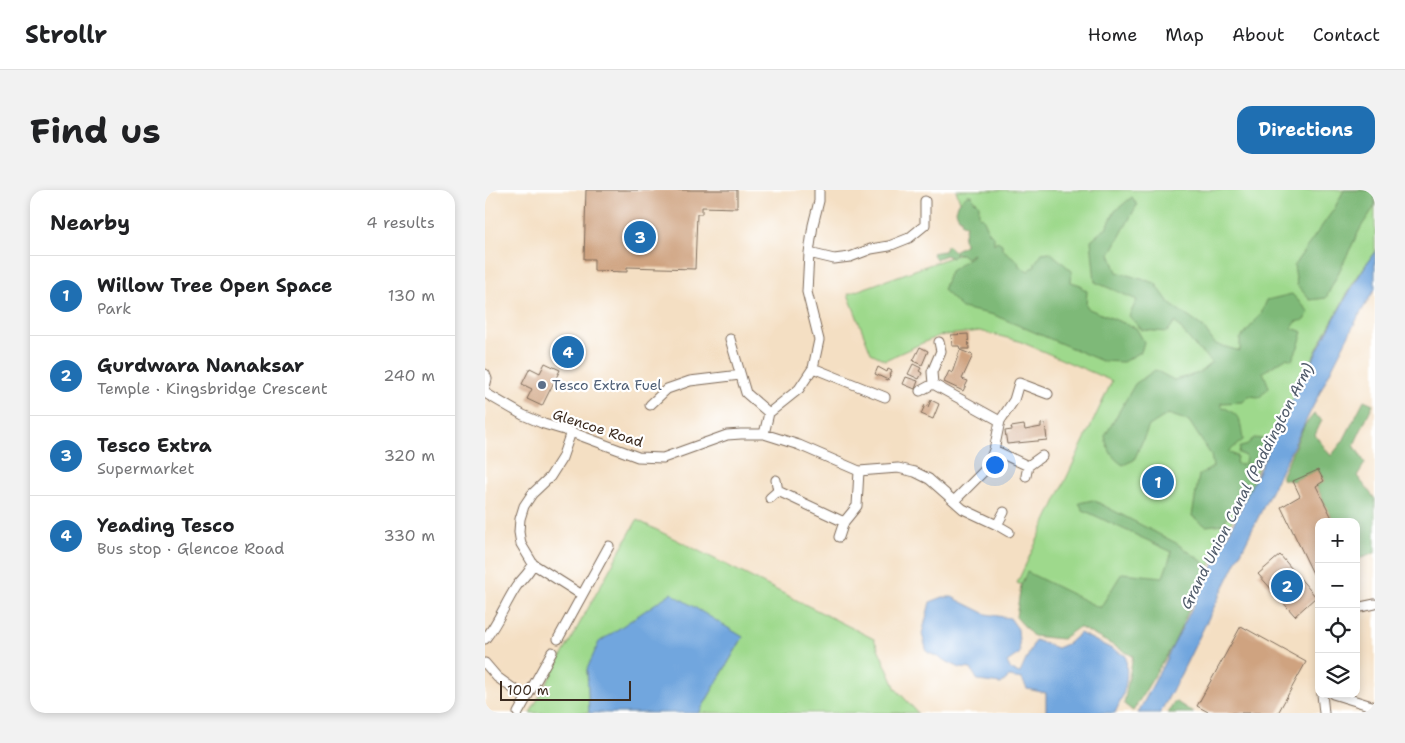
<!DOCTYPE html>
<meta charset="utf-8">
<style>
:root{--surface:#fff;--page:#f2f2f2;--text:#202124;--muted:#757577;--line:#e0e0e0;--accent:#1f6fb2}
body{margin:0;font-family:"Shantell Sans",sans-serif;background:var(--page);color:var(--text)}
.controls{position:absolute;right:15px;bottom:15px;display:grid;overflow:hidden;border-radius:10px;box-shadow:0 2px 8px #0003}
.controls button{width:45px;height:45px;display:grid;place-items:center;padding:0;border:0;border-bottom:1px solid var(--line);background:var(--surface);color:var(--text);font:25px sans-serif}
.scale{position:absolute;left:15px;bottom:12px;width:131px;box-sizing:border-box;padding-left:5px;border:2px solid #3b2a1e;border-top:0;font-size:14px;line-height:18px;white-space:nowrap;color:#3b2a1e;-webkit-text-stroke:4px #fff;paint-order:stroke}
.you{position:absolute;left:509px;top:274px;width:18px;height:18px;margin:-12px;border:4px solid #fff;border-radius:50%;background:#1a73e8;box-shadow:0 0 0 8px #1a73e833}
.badge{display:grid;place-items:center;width:32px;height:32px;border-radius:50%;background:var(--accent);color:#fff;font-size:16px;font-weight:700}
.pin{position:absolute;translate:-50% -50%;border:2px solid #fff;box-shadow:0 1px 5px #0006}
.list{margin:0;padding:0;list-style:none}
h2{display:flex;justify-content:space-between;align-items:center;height:65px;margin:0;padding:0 20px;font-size:21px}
h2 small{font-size:16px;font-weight:400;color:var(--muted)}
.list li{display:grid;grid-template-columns:32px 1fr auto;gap:15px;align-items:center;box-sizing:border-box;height:80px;padding:0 20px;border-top:1px solid var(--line)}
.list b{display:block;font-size:19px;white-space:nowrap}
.list p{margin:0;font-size:16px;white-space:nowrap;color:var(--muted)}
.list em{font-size:16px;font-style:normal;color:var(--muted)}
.icon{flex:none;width:28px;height:28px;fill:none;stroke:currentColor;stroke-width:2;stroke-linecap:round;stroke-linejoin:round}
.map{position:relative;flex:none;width:890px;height:523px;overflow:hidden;border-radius:15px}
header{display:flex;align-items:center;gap:30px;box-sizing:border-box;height:70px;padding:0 25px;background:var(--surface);border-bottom:1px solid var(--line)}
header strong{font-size:24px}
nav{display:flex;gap:28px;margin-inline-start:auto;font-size:18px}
.intro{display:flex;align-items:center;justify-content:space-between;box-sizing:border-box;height:120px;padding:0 30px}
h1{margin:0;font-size:35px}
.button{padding:12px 22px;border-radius:15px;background:var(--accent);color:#fff;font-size:18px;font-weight:700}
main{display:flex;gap:30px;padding:0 30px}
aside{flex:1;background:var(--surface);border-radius:15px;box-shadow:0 2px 8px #0003}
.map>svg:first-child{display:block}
.green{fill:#9ed98c;stroke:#6c8255}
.forest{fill:#7eb978;stroke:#5c724b}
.water{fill:#71a6de;stroke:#56687e}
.building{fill:#cfa380}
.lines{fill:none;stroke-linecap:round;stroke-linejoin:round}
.street-casing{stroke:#7c6958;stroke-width:11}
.street{stroke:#fff;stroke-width:9}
.service-dot{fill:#5c6f8a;stroke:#fff;stroke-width:2}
.labels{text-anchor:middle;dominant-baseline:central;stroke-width:4.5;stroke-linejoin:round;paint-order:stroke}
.service-label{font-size:14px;fill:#4e5e75;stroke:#fff;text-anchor:start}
.street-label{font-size:14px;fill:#3b2a1e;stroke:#fff}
.water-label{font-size:15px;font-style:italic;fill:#515c6b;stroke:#fff}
</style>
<header>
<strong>Strollr</strong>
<nav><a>Home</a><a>Map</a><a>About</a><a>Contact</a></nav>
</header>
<div class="intro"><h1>Find us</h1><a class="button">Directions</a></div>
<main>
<aside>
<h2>Nearby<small>4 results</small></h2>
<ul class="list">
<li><span class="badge">1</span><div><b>Willow Tree Open Space</b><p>Park</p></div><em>130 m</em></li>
<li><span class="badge">2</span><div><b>Gurdwara Nanaksar</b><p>Temple · Kingsbridge Crescent</p></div><em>240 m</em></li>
<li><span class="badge">3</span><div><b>Tesco Extra</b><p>Supermarket</p></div><em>320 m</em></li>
<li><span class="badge">4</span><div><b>Yeading Tesco</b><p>Bus stop · Glencoe Road</p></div><em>330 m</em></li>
</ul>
</aside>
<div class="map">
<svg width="890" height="523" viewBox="0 0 890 523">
<rect width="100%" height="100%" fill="#fff"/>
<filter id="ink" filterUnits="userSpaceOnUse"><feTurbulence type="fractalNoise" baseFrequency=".02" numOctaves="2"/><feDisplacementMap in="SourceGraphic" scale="10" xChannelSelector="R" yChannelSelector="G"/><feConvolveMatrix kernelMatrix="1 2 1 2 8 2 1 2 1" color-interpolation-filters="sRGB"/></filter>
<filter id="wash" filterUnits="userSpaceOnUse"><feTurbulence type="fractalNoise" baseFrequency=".0096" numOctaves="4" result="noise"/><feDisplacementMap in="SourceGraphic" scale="20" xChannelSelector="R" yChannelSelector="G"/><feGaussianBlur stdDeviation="1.12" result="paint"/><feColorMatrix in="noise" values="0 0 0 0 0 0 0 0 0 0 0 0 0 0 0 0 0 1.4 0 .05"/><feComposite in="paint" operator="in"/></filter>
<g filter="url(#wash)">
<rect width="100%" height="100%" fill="#f4dfc3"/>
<path class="green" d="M471,0H890V61L867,95L835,153L782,264L781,261L685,457L532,393L627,191L534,151L495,141L453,146L400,170L386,163L363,104L491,58Z
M152,330L389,449L411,499L433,523H214L258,447L102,479L104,523H45Z"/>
<path class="forest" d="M859,0H890V16L876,37L841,108L825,110L812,95L809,75L849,19Z
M482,5H487L489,11L492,12L494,15V26L498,28L504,42L509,47V54L512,51L517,54V59L533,71L534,76L543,81L550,76V73L557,63L565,62L587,81L586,92L596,95V97L602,101L601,115L604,119L651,138L659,152L656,162L638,172L617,171L509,125L477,118L458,100L465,81L487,66L488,64L481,68L476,64L471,63L467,68L460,65L451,70L447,63L459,61L462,55L469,61L480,55V53L478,49L481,35L477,34L476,29L474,28L471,21L473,14Z
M647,7L652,15L625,64L632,82L670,93L685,114L718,137L730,154L755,161V149L776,124L782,110L807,104L824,122L819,130L811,132L807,138L818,142L813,157L807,170L801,168L778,182L784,197L775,207L763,206L758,212L736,213V216C756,226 755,228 758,250L743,262L752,266L751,273L755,275L760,273L761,266L754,263L755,257L760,256L769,248L778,249L782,264L765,281L769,291L761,308L750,314L738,334L721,336L707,326L714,285L728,277L726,265L704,231L683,224L664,236L649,270L638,275C627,268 622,259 620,246L650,194L670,180L689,190L714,183L727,172L711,157L690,132L682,142L657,140L644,126L652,110L610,92L606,50L622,37L630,21Z
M879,210L888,214L869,255L880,273L872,286L890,309V363L871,370V332H849L831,296L839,291L833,280L808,291L797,289V285L819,236L829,224L837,230L830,245L846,266L858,251Z
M608,310L691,353L724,376L688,455L648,521L639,514L648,466L594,437L577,449L548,446L531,427L536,395L542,382L615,418L637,383L678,387L687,362L598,320L594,313Z
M690,511L709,523H683Z"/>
<path class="water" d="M890,61V99L873,127L848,176L695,486L675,523H653C695,444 735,363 773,282C810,207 843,131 890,61Z
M186,403L258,447L214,523H104L102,479L114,452Z
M458,407H467L501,424L525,428L533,439L535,463L522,472L526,480L535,483L550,450L572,458L584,453L595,443L641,466C643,492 641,500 630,523H561V503L542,499L537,489L524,487L516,494L493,491L486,479L475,478L442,462L437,444L445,412Z"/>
<g id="blocks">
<path class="building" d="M101,0H252V18L217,17V24H212L210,79L142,77V82L109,81V69H99Z
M483,144L484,159H475L474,156H467L466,145Z
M435,157L443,161L437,175L428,171Z
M475,160L488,165L477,189L483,191L478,201L459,192L464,181L467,183Z
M60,173L75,180L57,216L42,209L47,199L37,194L45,178L55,183Z
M428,174L436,178L434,181L437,183L434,189L423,184Z
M393,177L402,182L403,179L407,181L403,190L390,184Z
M421,187L433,191L430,199L418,194Z
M446,210L454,214L448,229L436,224L440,215L443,217Z
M560,233L562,250L522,254L520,241L527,240L526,237L539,235L540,240L556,237V234Z
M833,280L839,291L831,296L849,332H834V396L796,317L815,306L808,291Z
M795,365L831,407L810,426L773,384Z
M756,436L821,472L793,523H725L712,516Z"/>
</g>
</g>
<g filter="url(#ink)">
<use href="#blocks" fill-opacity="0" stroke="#7c6958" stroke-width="1"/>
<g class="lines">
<defs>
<path id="street" d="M324,63L349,69L365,67L386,59L404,56L424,48L440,35V11
M245,149L261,203L284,223
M454,152L456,161L447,182L448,194L515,231
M328,178L400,207
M0,184L2,189L0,197
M435,201L448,194
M0,203L38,225L59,234L86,242L153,267L178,268L242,245L256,244H279L314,255L374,281L413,278L430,282L444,289L478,319L512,335L519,322
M165,215L182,199L205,191L255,185
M86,242L77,268L65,287L47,304L39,316L35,329L34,342L36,354L48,374L97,405
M279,244L284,223L314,199L328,178L334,150L322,102L324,63L328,35L334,11V0
M509,260L543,276L557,266
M541,286L543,276
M291,290L293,301L359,332L372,316L374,281
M285,308L293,301
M470,310L502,278L509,260L515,231L529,210L534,193L563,204
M512,335L524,342
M354,347L359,332
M871,418L890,414
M0,449C13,433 20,414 31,397C37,388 43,385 48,374
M73,449L124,356
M0,473L12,487L41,508
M837,504L839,523
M848,504L890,517
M33,523L67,462"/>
</defs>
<use href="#street" class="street-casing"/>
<use href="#street" class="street"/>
</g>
</g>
<circle class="service-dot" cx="57" cy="195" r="5"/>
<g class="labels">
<g class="service-label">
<text x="67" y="195">Tesco Extra Fuel</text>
</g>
<g class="street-label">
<text transform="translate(113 238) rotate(18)">Glencoe Road</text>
</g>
<g class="water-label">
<text transform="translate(762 296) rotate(-63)">Grand Union Canal (Paddington Arm)</text>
</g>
</g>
</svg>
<div class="controls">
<button>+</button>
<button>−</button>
<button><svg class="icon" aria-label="locate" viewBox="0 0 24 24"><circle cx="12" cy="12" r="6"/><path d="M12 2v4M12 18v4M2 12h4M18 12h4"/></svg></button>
<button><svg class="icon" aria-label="layers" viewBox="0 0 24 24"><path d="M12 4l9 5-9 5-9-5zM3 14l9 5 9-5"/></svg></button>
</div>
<div class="scale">100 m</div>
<div class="you"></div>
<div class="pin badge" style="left:673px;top:292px">1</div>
<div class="pin badge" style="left:802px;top:396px">2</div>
<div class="pin badge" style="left:155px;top:47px">3</div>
<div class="pin badge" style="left:83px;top:162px">4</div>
</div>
</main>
